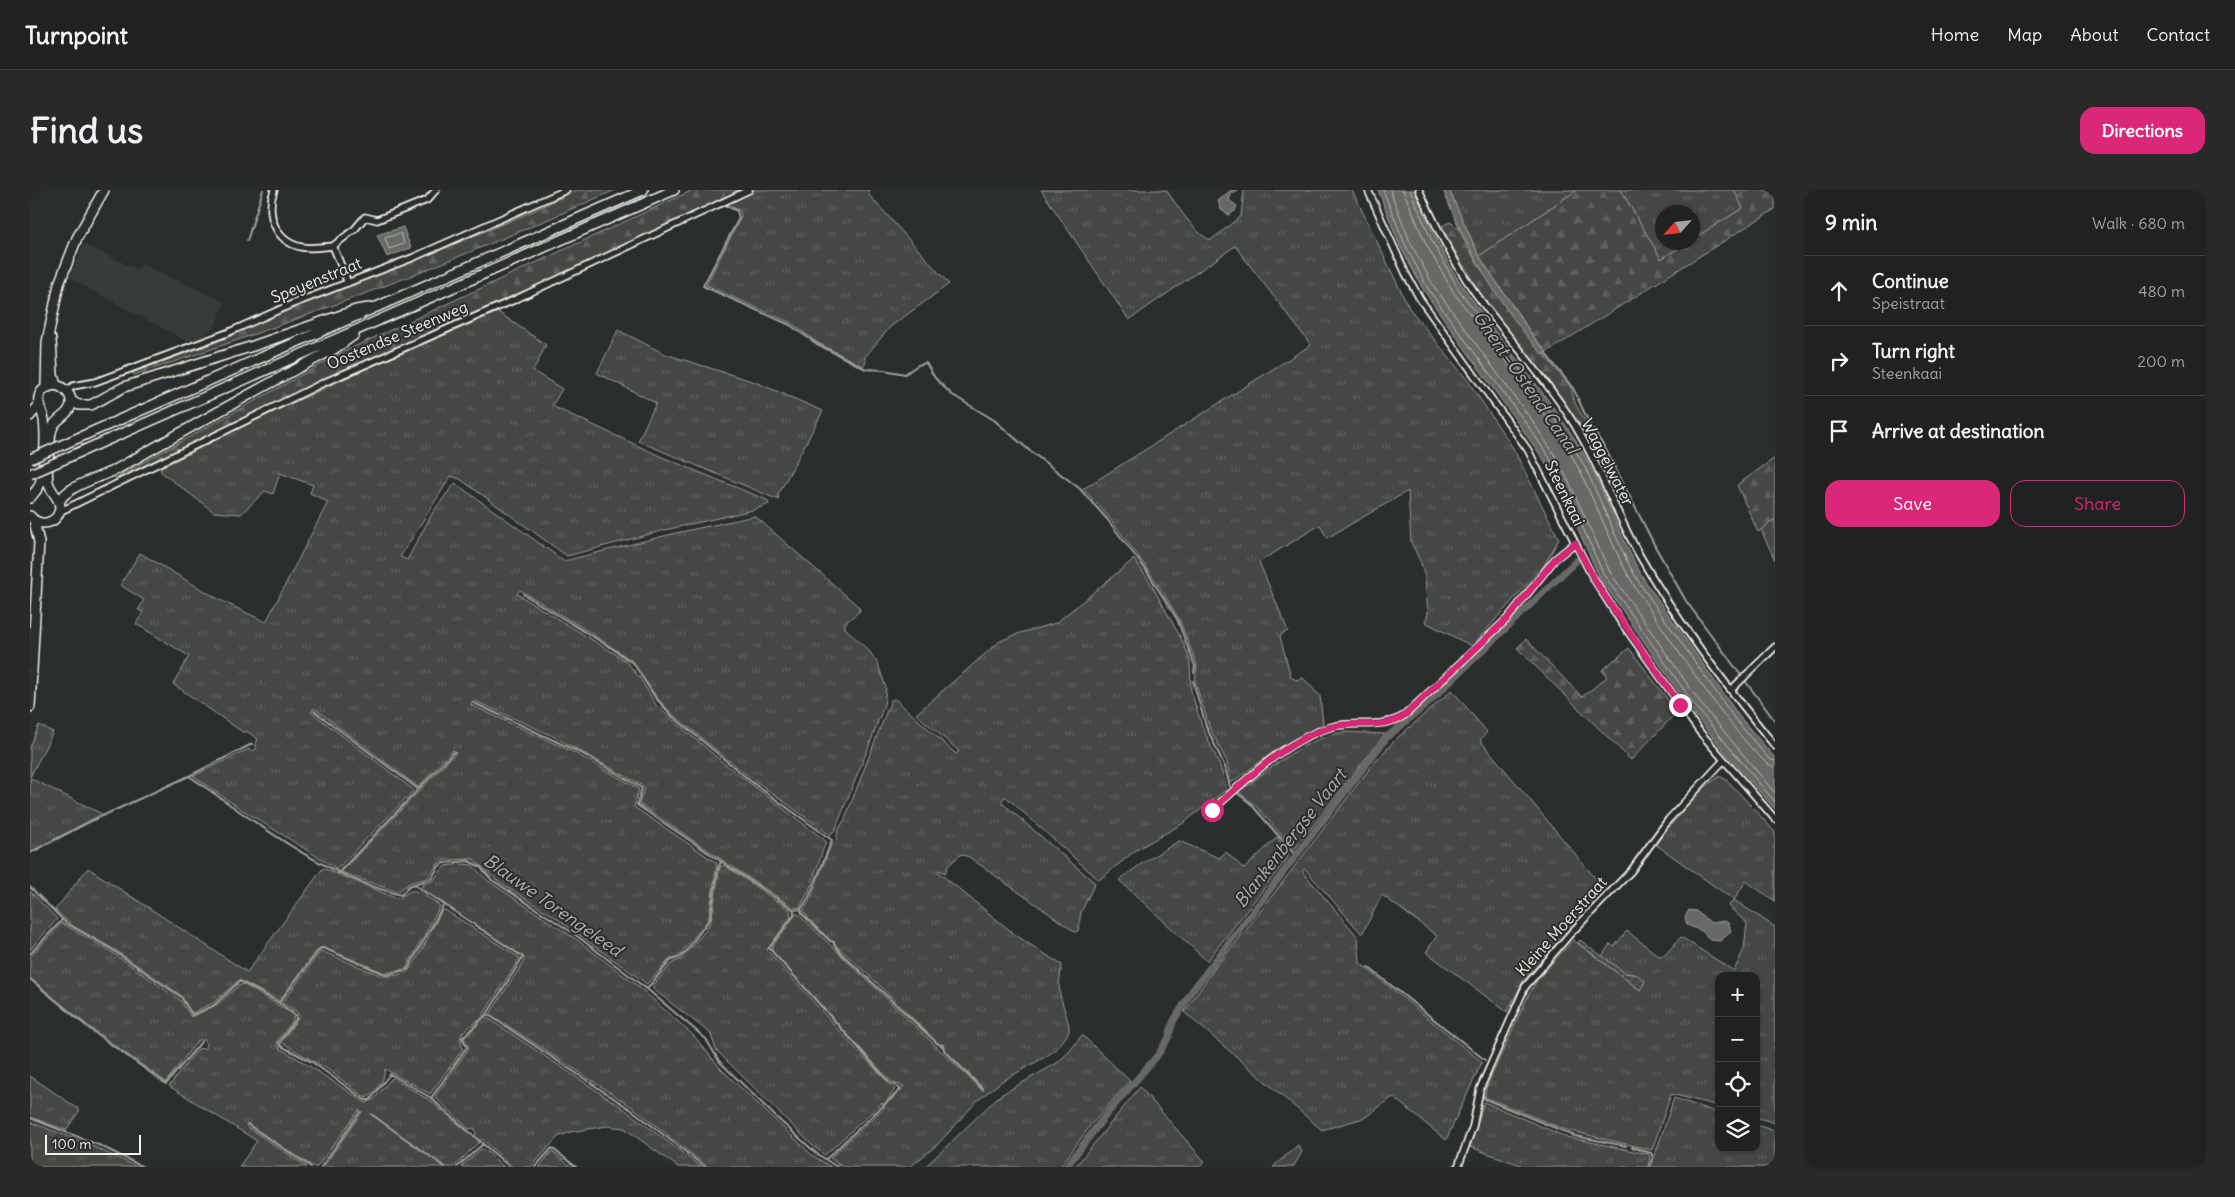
<!DOCTYPE html>
<meta charset="utf-8">
<style>
:root{--surface:#202222;--page:#282a2a;--text:#f1f3f6;--muted:#a2a4a5;--line:#3d3f40;--accent:#db2777}
body{margin:0;font-family:Delius,sans-serif;background:var(--page);color:var(--text)}
.controls{position:absolute;right:15px;bottom:15px;display:grid;overflow:hidden;border-radius:10px;box-shadow:0 1px 4px #0004}
.controls button{width:45px;height:45px;display:grid;place-items:center;padding:0;border:0;border-bottom:1px solid var(--line);background:var(--surface);color:var(--text);font:25px sans-serif}
.compass{position:absolute;left:1625px;top:15px;width:45px;height:45px;border-radius:50%;background:var(--surface);box-shadow:0 1px 4px #0004;rotate:243deg}
.scale{position:absolute;left:15px;bottom:12px;width:96px;box-sizing:border-box;padding-left:5px;border:2px solid #f4f1e8;border-top:0;font-size:14px;line-height:18px;white-space:nowrap;color:#f4f1e8;-webkit-text-stroke:4px #2a2d2e;paint-order:stroke}
.stop{position:absolute;width:15px;height:15px;margin:-11px;border:4px solid #db2777;border-radius:50%;background:#fff}
.stop.end{background:#db2777;border-color:#fff;box-shadow:0 1px 5px #0008}
.list{margin:0;padding:0;list-style:none}
h2{display:flex;justify-content:space-between;align-items:center;height:65px;margin:0;padding:0 20px;font-size:21px}
h2 small{font-size:16px;font-weight:400;color:var(--muted)}
.list li{display:grid;grid-template-columns:32px 1fr auto;gap:15px;align-items:center;box-sizing:border-box;height:70px;padding:0 20px;border-top:1px solid var(--line)}
.list b{display:block;font-size:19px;white-space:nowrap}
.list p{margin:0;font-size:16px;white-space:nowrap;color:var(--muted)}
.list em{font-size:16px;font-style:normal;color:var(--muted)}
.actions{display:flex;gap:10px;padding:15px 20px}
.actions a{flex:1;padding:11px 0;border:1px solid var(--accent);border-radius:15px;text-align:center;font-size:18px;color:var(--accent)}
.actions .main{background:var(--accent);color:#fff}
.icon{flex:none;width:28px;height:28px;fill:none;stroke:currentColor;stroke-width:2;stroke-linecap:round;stroke-linejoin:round}
.map{position:relative;flex:none;width:1745px;height:977px;overflow:hidden;border-radius:15px}
header{display:flex;align-items:center;gap:30px;box-sizing:border-box;height:70px;padding:0 25px;background:var(--surface);border-bottom:1px solid var(--line)}
header strong{font-size:24px}
nav{display:flex;gap:28px;margin-inline-start:auto;font-size:18px}
.intro{display:flex;align-items:center;justify-content:space-between;box-sizing:border-box;height:120px;padding:0 30px}
h1{margin:0;font-size:35px}
.button{padding:12px 22px;border-radius:15px;background:var(--accent);color:#fff;font-size:18px;font-weight:700}
main{display:flex;gap:30px;padding:0 30px}
aside{flex:1;background:var(--surface);border-radius:15px;box-shadow:0 1px 4px #0004}
.map>svg:first-child{display:block}
.built{fill:#373a3a}
.grass{fill:url(#grass-tufts);stroke:#9c9c96}
.forest{fill:url(#forest-firs);stroke:#9c9c96}
.garden{fill:url(#garden-furrows);stroke:#9c9c96}
.water{fill:#676866;stroke:#9f9f9a}
.lines{fill:none;stroke-linecap:round;stroke-linejoin:round}
.shore{stroke:#bcbab4;stroke-width:1}
.stream{stroke:#9f9f9a;stroke-width:2}
.canal{stroke:#676866;stroke-width:7}
.minor-casing{stroke:#f4f1e8;stroke-width:9}
.primary-casing{stroke:#f4f1e8;stroke-width:12}
.trunk-casing{stroke:#f4f1e8;stroke-width:12}
.minor{stroke:#2a2d2e;stroke-width:5.5}
.primary{stroke:#2a2d2e;stroke-width:9}
.trunk{stroke:#2a2d2e;stroke-width:9}
.trunk-bridge-casing{stroke:#f4f1e8;stroke-width:12;stroke-linecap:butt}
.trunk-bridge{stroke:#2a2d2e;stroke-width:9}
.route{stroke:#db2777;stroke-width:6}
.labels{text-anchor:middle;dominant-baseline:central;stroke-width:4;stroke-linejoin:round;paint-order:stroke}
.street-label{font-size:16px;fill:#f4f1e8;stroke:#2a2d2e}
.water-label{font-size:18px;font-style:italic;fill:#b5b3ae;stroke:#2a2d2e}
</style>
<header>
<strong>Turnpoint</strong>
<nav><a>Home</a><a>Map</a><a>About</a><a>Contact</a></nav>
</header>
<div class="intro"><h1>Find us</h1><a class="button">Directions</a></div>
<main>
<div class="map">
<svg width="1745" height="977" viewBox="0 0 1745 977">
<defs>
<pattern id="grass-tufts" width="24" height="20" patternUnits="userSpaceOnUse" patternTransform="scale(1.25)"><rect width="24" height="20" fill="#444645"/><path d="M3 7l-1-3M5 7V3M7 7l1-3M15 17l-1-3M17 17v-4M19 17l1-3" fill="none" stroke="#606160"/></pattern>
<pattern id="forest-firs" width="22" height="20" patternUnits="userSpaceOnUse" patternTransform="scale(1.25)"><rect width="22" height="20" fill="#444645"/><path d="M5 1l3.5 6h-7zM16 11l3.5 6h-7z" fill="#606160"/></pattern>
<pattern id="garden-furrows" width="10" height="10" patternUnits="userSpaceOnUse" patternTransform="scale(1.25)"><rect width="10" height="10" fill="#444645"/><path d="M-1 1l2-2M0 10L10 0M9 11l2-2" fill="none" stroke="#606160"/></pattern>
</defs>
<rect width="100%" height="100%" fill="#2a2d2e"/>
<filter id="ink" filterUnits="userSpaceOnUse"><feTurbulence type="fractalNoise" baseFrequency=".02" numOctaves="2"/><feDisplacementMap in="SourceGraphic" scale="10" xChannelSelector="R" yChannelSelector="G"/><feConvolveMatrix kernelMatrix="1 2 1 2 8 2 1 2 1" color-interpolation-filters="sRGB"/></filter>
<g filter="url(#ink)">
<path class="built" d="M54,54L108,80L111,74L195,112L184,138L162,154L39,88Z"/>
<path class="grass" d="M725,0H839V5L919,94L860,137L834,168L837,170L833,176L788,153L761,133L676,95L711,27L710,21L697,14Z
M1011,0H1136C1146,13 1165,45 1181,50L1211,26L1214,0H1322L1379,118L1438,191L1483,258L1529,349L1515,374L1442,456L1395,432L1398,424L1395,388L1391,373L1381,352L1378,301L1297,348L1290,335L1229,372L1258,441L1253,443L1250,447L1261,487L1266,490L1273,488L1290,506L1293,534L1249,558L1201,593L1197,572L1179,536L1165,491L1167,475L1149,429L1131,399L1106,363L1078,326L1053,299L1281,155L1205,56L1099,130Z
M1419,0H1547L1449,66Z
M1591,0H1704L1713,18L1663,49L1662,22H1632V52L1657,53L1631,69Z
M468,122L516,155L503,181L532,199L522,216L632,267L737,310L739,314L723,320L635,340L537,366L430,289L421,286L370,367L377,370L403,322L425,293L534,371L646,343L725,326L829,417L830,421L815,433V438L840,462L848,474L856,498L854,515L841,551L805,640L800,645L712,581L640,522L627,508L601,470L556,440L490,400L487,404L595,470L610,488L626,515L638,526L696,575L796,651L779,701L770,717L764,718L609,614L615,597L523,546L443,510L441,515L545,563L609,599L604,617L687,673L679,727L676,733L649,765L639,770L617,794L525,727L469,692L443,669L415,670L408,674L398,688L380,693L367,702L311,682L426,563L423,560L388,597L284,518L281,522L384,600L307,679L211,619L163,586L219,559L221,562L227,558L225,555L228,549L216,541L214,543L143,494L159,466L106,434L113,422L108,420L114,410L90,395L110,363L190,410L236,432L298,312L280,303L283,295L250,283L243,304L235,301L211,324L184,322L131,282L130,278L216,235L331,181Z
M588,140L635,164L725,192L793,221L748,305L749,310L608,251L626,213L567,183Z
M1745,329V370L1731,340Z
M1104,369L1120,392L1152,450L1160,471L1161,501L1172,536L1190,576L1197,599L1152,634L1106,660L1069,690L975,606L971,612L1065,693L1051,722L1048,741L1045,742L939,667L931,664L918,676L915,683L909,680L908,682L987,746L1032,775L1029,793L1030,805L1039,835V842L1027,859L1015,867L972,891L947,911L908,954L880,977H812L800,968L855,917L852,913L795,965L784,957L686,860L681,845L677,841L623,799V796L641,774L651,769L676,740L681,731L690,677L694,675L760,720L761,727L737,760L822,855L865,899L858,909L860,911L874,896L865,894L851,881L742,761V757L767,723L953,901L954,899L845,791L781,732L773,721L781,708L800,657L806,651L808,640L814,631L861,510L865,509L926,564L929,561L886,524L970,451L990,443L1026,433Z
M1422,500L1457,542L1450,550L1576,701L1494,790L1477,822L1396,762L1407,746L1352,705L1332,744L1275,679L1272,681L1328,747L1330,773L1452,872L1416,950L1363,907L1334,928L1292,940L1154,822L1187,775L1216,740L1340,578L1364,551Z
M9,535L23,542L0,587V557Z
M1314,542L1355,544L1264,660L1228,618L1208,601L1211,598L1213,599C1244,575 1275,549 1314,542Z
M1690,586L1699,592L1745,642V711L1716,691L1704,710L1745,737V933L1726,927V786H1689V916L1641,904L1622,960L1536,940L1455,907L1456,898L1498,806L1508,789L1543,750L1610,800L1603,784L1595,783L1572,766L1580,754L1584,757L1597,741L1629,766L1635,765L1651,747L1704,781L1714,759L1717,733L1698,716L1704,710L1625,654C1644,632 1666,601 1690,586Z
M0,588L72,624L0,662Z
M1247,647L1259,664L1257,669L1177,771L1089,690L1114,672L1149,651L1189,668L1196,662L1214,679Z
M431,674L442,675L457,690L547,750L609,797L664,846L691,879L782,965L801,977H678L604,918L460,824L494,771V767L398,703L396,706L410,716L376,779L355,783L292,757L288,759L249,811L209,790L183,813L162,823L149,804L85,760L43,736L25,720L58,678L217,782L293,678L368,709C377,704 379,698 390,702L392,695L402,691L415,676Z
M0,701L27,729L0,760Z
M412,720H415L490,768L453,825L593,918L671,977H648L594,938L577,936L540,942L528,947L501,977H483L452,949L424,977H293L332,922L329,920L287,977H284L217,934L216,936L277,977H209L227,951L139,896L168,859L176,858L175,850H168L136,892L62,839L0,788V767L32,733L77,759L150,810L161,827L188,814L207,797L213,794L264,825L262,832L247,851L250,859L267,868L336,913L344,909L362,888L401,911L444,947L446,944L445,938L439,939L406,908L405,906L439,858L434,848L450,833L448,830L432,843L430,849L433,859L400,904L355,879C355,889 346,904 336,908L297,879L251,852L269,827L267,822L252,813L291,761L352,786C360,787 373,785 379,780C386,774 406,731 412,720Z
M1052,845L1100,891L1060,936L1030,977H895L969,906L1027,873L1040,861Z
M0,886L50,920L36,940L0,927Z
M1110,897L1175,972L1169,977H1045Z
M1644,908L1689,923V958H1726V935L1745,941V977H1621Z
M1454,912L1536,947L1618,964L1620,966L1618,977H1496L1440,957Z
M0,932L58,954L107,977H0Z
M1268,955L1272,962L1263,977H1243Z
M451,959L455,960L474,977H431Z
M522,961L541,977H509Z"/>
<path class="forest" d="M546,0H585C426,71 270,131 104,185L102,183L184,153L288,107L386,70L499,23Z
M663,0H709L577,64L340,169L85,289V288L315,161Z
M1547,0H1591L1631,69L1657,53L1662,52L1663,49L1713,18L1704,0H1745V19L1517,162L1504,147L1449,66Z
M1420,32L1429,39L1438,58L1474,115L1541,198L1545,213L1597,308L1587,312C1570,271 1548,232 1522,195C1512,181 1499,168 1488,154C1459,117 1432,78 1412,36Z
M1745,268V329L1728,342L1707,295Z
M1496,449L1552,507L1577,487L1572,480L1599,458L1647,522L1601,570L1487,458Z"/>
<path class="garden" d="M1550,750L1595,783L1608,785L1615,791L1610,800L1548,753Z"/>
<path class="water" d="M1201,0H1207L1201,5L1199,10L1207,16L1205,21L1199,25L1191,20L1188,11Z
M1348,0H1384C1399,33 1413,68 1434,98C1469,150 1512,197 1546,251C1574,295 1588,346 1615,391L1709,526L1745,568V619L1698,566L1661,520L1570,388L1527,293L1514,270L1394,101L1370,56Z
M1413,0H1419L1449,66L1506,151L1517,162L1513,165C1470,117 1437,60 1413,0Z
M373,37L381,58L357,67L347,45Z
M1659,720L1666,721L1681,733L1695,731L1699,734L1701,742L1690,751L1680,750L1672,741L1657,735L1655,727Z"/>
<g class="lines">
<path class="shore" d="M1353,0L1375,54L1398,99L1498,236L1519,267L1532,291L1574,385L1666,517L1745,612
M1360,0L1380,52L1403,95L1503,232L1524,264L1537,288L1580,382L1671,514L1745,603
M1373,0L1396,54L1424,103L1487,185L1537,257L1550,281L1592,374L1605,397C1623,424 1722,576 1745,577
M1380,0L1402,51L1429,100L1492,182L1542,254L1556,279L1597,371L1610,394L1705,529L1739,569L1745,571
M371,44L374,54L359,59L355,48Z"/>
<path class="stream" d="M695,15L707,21L709,28L673,96L760,135L787,154L836,179L854,180L875,184L888,175L896,173L905,188L921,204L964,230L1000,261L1049,298L1077,329L1116,380L1147,429L1165,476L1164,483
M217,51L233,0
M1515,163L1543,198L1560,235L1575,258L1626,358L1656,411L1745,531
M493,404L583,459L604,474L625,507L642,526L723,593L802,650L779,707L771,719L764,720
M1721,476L1736,462
M1726,480L1745,462
M1163,491L1176,536L1195,577L1200,597
M444,513L551,563L612,598L607,615L764,720V725L739,758L859,892L871,899L796,969
M284,521L388,599
M159,586L222,554
M1206,602L1220,613L1266,666
M0,663L57,633L159,586C225,631 292,686 371,705L379,696L401,689L409,676L414,673L439,671L450,677L462,690L543,743L617,799L676,849L689,871L747,928L786,963L807,977
M308,683L424,562
M386,696L493,767L457,824L603,921L675,977
M0,697L36,733L78,757L151,807L162,825L183,816L210,791L249,813L290,759L293,758L357,785L378,779L413,716
M771,719L772,724L800,751L804,752V755L812,764L908,854L913,855L914,860L952,899
M0,764L32,730
M1338,777L1455,870
M0,789L61,840L136,894L171,852
M617,799L640,771L650,767L656,761L680,729L688,678L691,672
M249,813L266,825V829L249,852L251,856L282,872L335,910H340L360,884L401,908L437,857L432,848L457,824
M1452,903L1455,909L1545,946L1596,956
M402,909L453,954L427,977
M341,924L415,977
M0,928L71,956L113,977
M217,934L281,977
M453,954L480,977
M1602,957L1621,963L1623,967L1619,977
M291,977L330,922
M505,977L522,958L546,977"/>
<path class="canal" d="M1036,977L1075,926L1127,866L1139,847L1143,832L1162,801L1357,547L1397,514L1546,371"/>
<defs>
<path id="minor" d="M244,0C236,23 244,51 271,57C281,59 293,57 303,56L318,93
M1338,0L1376,84L1390,109L1498,260L1562,386L1591,432L1669,541L1745,629
M1389,0C1408,40 1427,80 1454,115C1482,152 1514,187 1539,226C1567,269 1583,317 1607,361C1646,431 1695,494 1745,556
M303,56L325,39L335,27L347,30L397,10L406,0
M37,201L43,196L65,192L197,143L260,115L382,68L536,0
M29,322L293,193L484,110L719,0
M1701,500L1745,457
M1182,620C1217,590 1255,550 1301,537C1326,530 1351,540 1375,525L1478,428L1525,369L1545,353
M1428,977L1443,936L1450,899L1495,797L1540,744L1601,681L1639,629L1694,570"/>
<path id="primary" d="M21,149L23,185L26,195
M16,197L17,152L29,94L47,48L74,0
M0,308C3,304 7,300 9,296C15,282 16,244 14,230C13,222 7,215 9,207C11,199 18,196 26,195C38,199 46,210 38,221C34,227 27,229 24,235C20,241 20,247 20,253C19,266 16,280 18,292C20,301 29,307 30,316C30,333 10,339 0,326
M0,517L9,352L4,331"/>
<path id="trunk" d="M41,211L49,215H61L94,197L223,156L326,120L339,118
M0,226L9,215
M32,255L613,0
M32,270L644,0
M29,312C37,295 70,288 87,279C159,238 231,197 304,159L324,145"/>
</defs>
<use href="#minor" class="minor-casing"/>
<use href="#primary" class="primary-casing"/>
<use href="#trunk" class="trunk-casing"/>
<use href="#minor" class="minor"/>
<use href="#primary" class="primary"/>
<use href="#trunk" class="trunk"/>
<defs>
<path id="trunk-bridge" d="M0,269L32,255
M0,284L32,270"/>
</defs>
<use href="#trunk-bridge" class="trunk-bridge-casing"/>
<use href="#trunk-bridge" class="trunk-bridge"/>
</g>
</g>
<g class="lines" filter="url(#ink)">
<path class="route" d="M1182,620C1217,590 1255,550 1301,537C1326,530 1351,541 1375,525L1478,428L1525,369L1545,353L1568,396L1650,515"/>
</g>
<g class="labels">
<g class="street-label">
<text transform="translate(286 90) rotate(-22)">Speyenstraat</text>
<text transform="translate(367 145) rotate(-23)">Oostendse Steenweg</text>
<text transform="translate(1578 272) rotate(63)">Waggelwater</text>
<text transform="translate(1535 303) rotate(64)">Steenkaai</text>
<text transform="translate(1531 736) rotate(-48)">Kleine Moerstraat</text>
</g>
<g class="water-label">
<text transform="translate(1496 192) rotate(55)">Ghent–Ostend Canal</text>
<text transform="translate(1260 648) rotate(-52)">Blankenbergse Vaart</text>
<text transform="translate(523 715) rotate(35)">Blauwe Torengeleed</text>
</g>
</g>
</svg>
<div class="controls">
<button>+</button>
<button>−</button>
<button><svg class="icon" aria-label="locate" viewBox="0 0 24 24"><circle cx="12" cy="12" r="6"/><path d="M12 2v4M12 18v4M2 12h4M18 12h4"/></svg></button>
<button><svg class="icon" aria-label="layers" viewBox="0 0 24 24"><path d="M12 4l9 5-9 5-9-5zM3 14l9 5 9-5"/></svg></button>
</div>
<svg class="compass" viewBox="-18 -18 36 36"><path d="M0-13l5 13h-10z" fill="#e53935"/><path d="M0 13l5-13h-10z" fill="#a2a4a5"/></svg>
<div class="scale">100 m</div>
<div class="stop" style="left:1182px;top:620px"></div>
<div class="stop end" style="left:1650px;top:515px"></div>
</div>
<aside>
<h2>9 min<small>Walk · 680 m</small></h2>
<ul class="list">
<li><svg class="icon" aria-label="ahead" viewBox="0 0 24 24"><path d="M12 20V5M6 11l6-6 6 6"/></svg><div><b>Continue</b><p>Speistraat</p></div><em>480 m</em></li>
<li><svg class="icon" aria-label="right" viewBox="0 0 24 24"><path d="M7 20v-9h11M14 6l5 5-5 5"/></svg><div><b>Turn right</b><p>Steenkaai</p></div><em>200 m</em></li>
<li><svg class="icon" aria-label="arrive" viewBox="0 0 24 24"><path d="M6 21V4h12l-3 4 3 4H6"/></svg><div><b>Arrive at destination</b></div></li>
</ul>
<div class="actions"><a class="main">Save</a><a>Share</a></div>
</aside>
</main>
